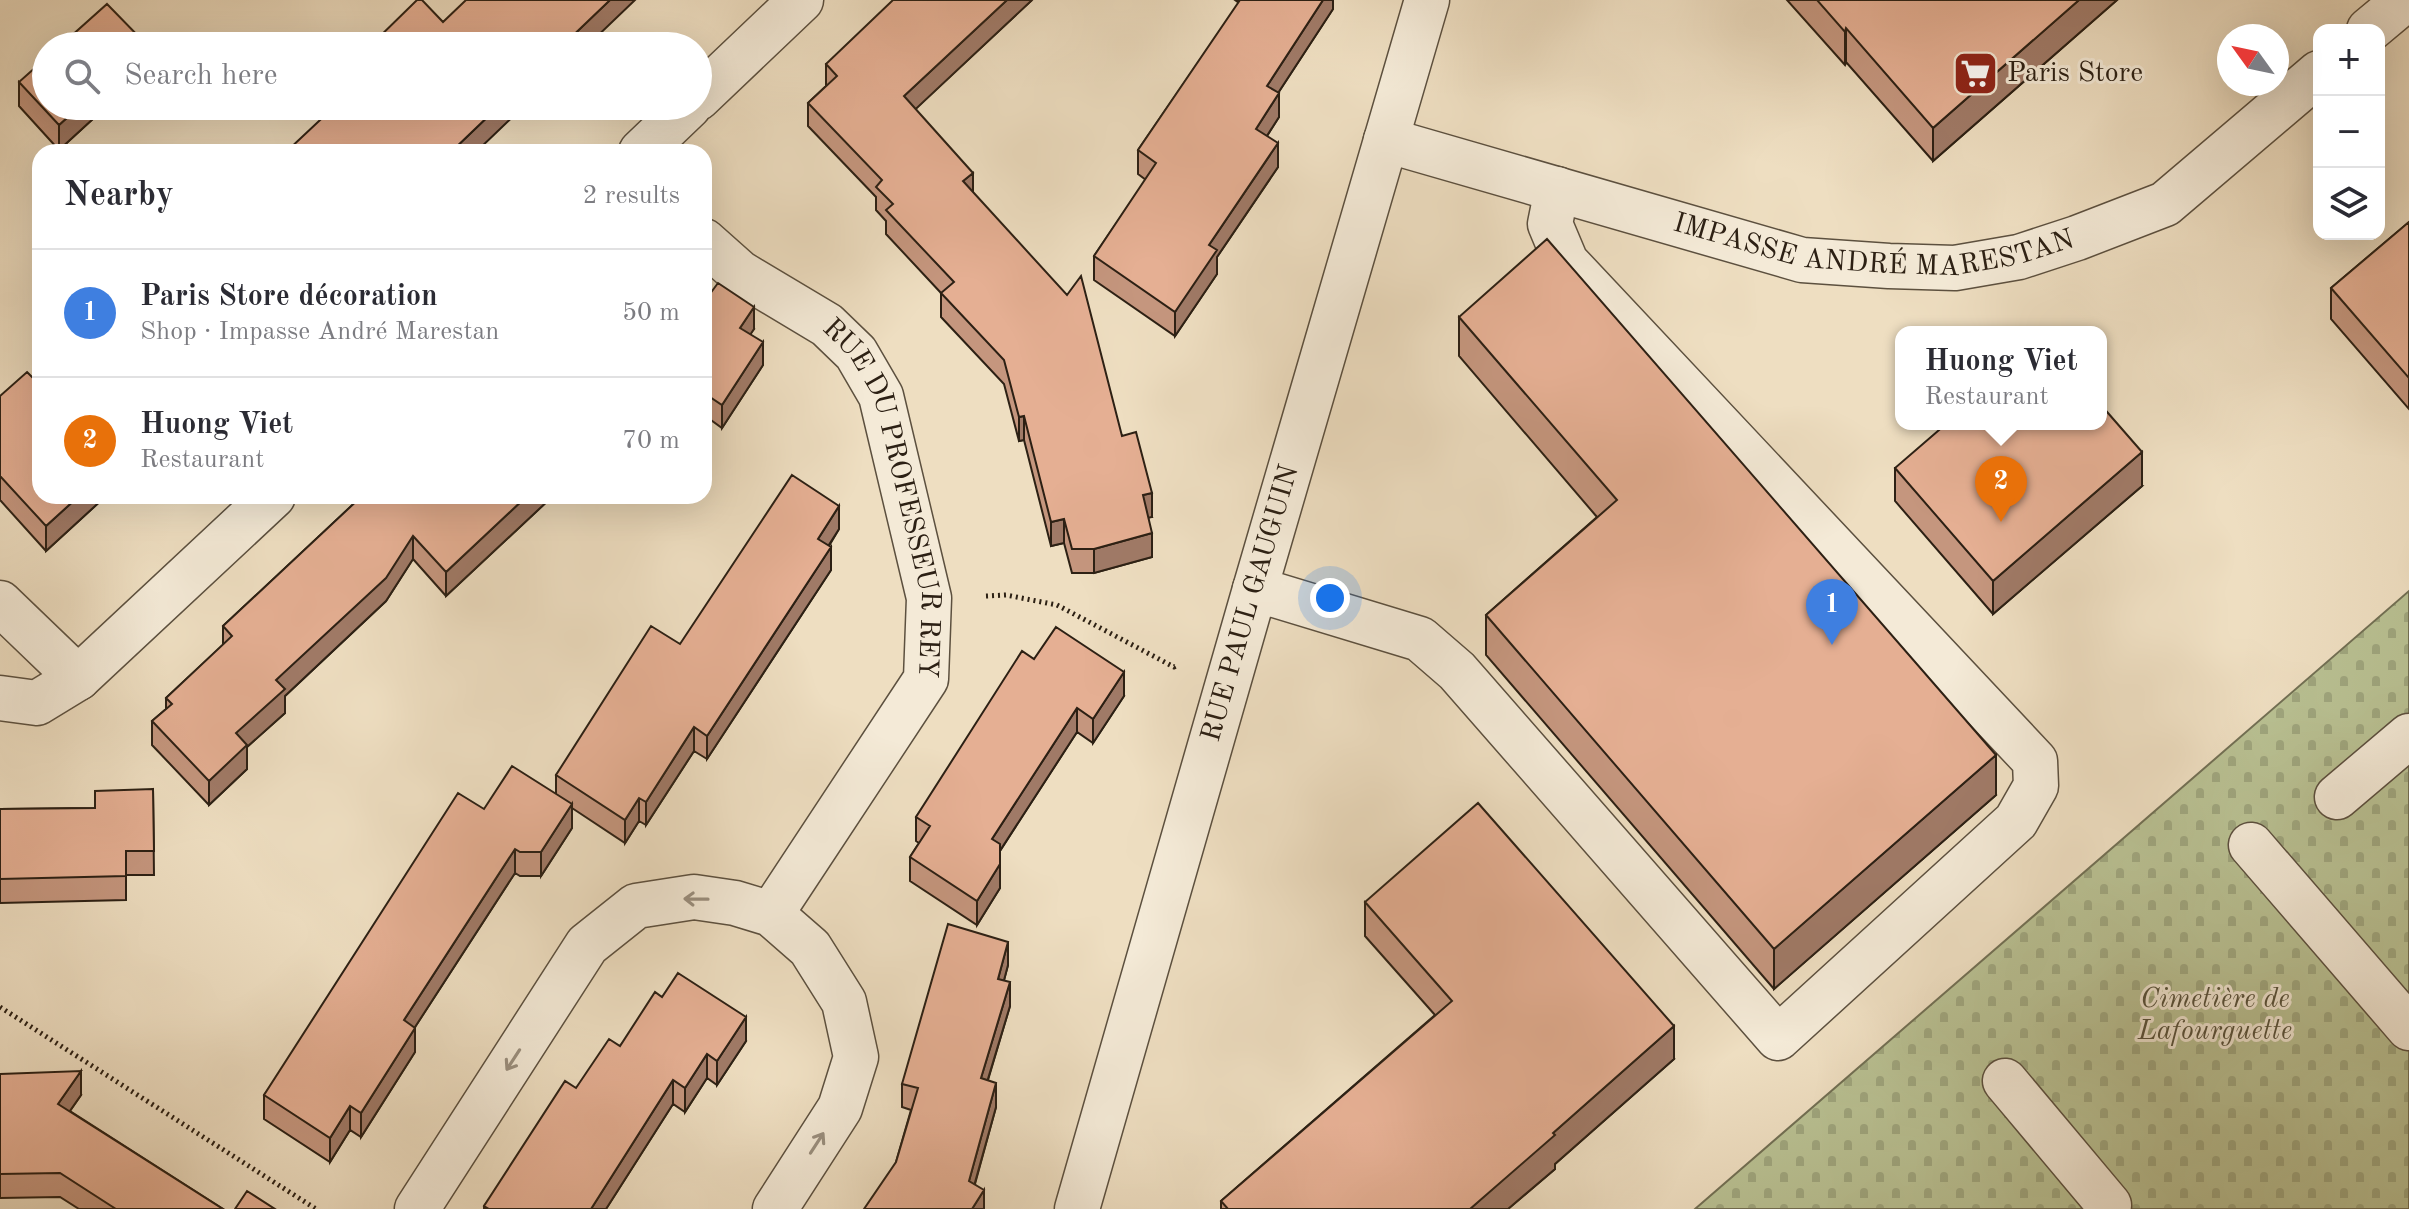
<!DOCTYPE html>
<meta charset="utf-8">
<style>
:root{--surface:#fff;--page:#f7f7f7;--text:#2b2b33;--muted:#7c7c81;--line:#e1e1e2;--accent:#7c3aed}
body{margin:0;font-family:"Old Standard TT",serif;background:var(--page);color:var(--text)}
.controls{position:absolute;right:24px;top:24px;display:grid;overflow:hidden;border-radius:16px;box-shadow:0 8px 32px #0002}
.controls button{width:72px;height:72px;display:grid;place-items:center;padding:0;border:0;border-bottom:2px solid var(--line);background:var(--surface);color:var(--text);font:40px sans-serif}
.compass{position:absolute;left:2217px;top:24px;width:72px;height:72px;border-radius:50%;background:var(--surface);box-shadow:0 8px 32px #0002;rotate:303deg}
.you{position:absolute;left:1330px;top:598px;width:28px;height:28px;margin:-20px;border:6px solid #fff;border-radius:50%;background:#1a73e8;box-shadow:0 0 0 12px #1a73e833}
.badge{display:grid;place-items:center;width:52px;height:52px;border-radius:50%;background:var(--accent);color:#fff;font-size:26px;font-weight:700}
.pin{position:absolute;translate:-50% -66px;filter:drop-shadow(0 2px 4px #0008)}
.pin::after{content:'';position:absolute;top:42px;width:28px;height:24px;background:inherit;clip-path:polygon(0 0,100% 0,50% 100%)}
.popup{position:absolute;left:1895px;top:326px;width:212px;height:104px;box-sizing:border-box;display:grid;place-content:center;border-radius:16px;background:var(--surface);filter:drop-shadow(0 2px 6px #0005);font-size:26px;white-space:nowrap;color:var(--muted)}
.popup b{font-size:30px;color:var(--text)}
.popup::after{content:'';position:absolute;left:50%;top:100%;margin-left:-16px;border:16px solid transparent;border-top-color:var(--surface)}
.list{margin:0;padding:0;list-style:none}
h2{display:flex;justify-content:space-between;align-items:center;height:104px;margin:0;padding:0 32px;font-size:34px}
h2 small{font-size:26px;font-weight:400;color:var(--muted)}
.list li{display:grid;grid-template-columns:52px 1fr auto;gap:24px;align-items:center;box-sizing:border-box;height:128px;padding:0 32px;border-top:2px solid var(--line)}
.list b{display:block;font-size:30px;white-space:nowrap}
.list p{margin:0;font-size:26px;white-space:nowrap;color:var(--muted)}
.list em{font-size:26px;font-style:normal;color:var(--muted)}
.icon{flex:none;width:44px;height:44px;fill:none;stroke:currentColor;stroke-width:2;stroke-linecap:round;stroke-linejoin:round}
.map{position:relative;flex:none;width:2409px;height:1209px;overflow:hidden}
.search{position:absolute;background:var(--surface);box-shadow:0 8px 32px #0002;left:32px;top:32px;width:680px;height:88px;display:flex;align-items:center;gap:20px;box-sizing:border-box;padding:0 28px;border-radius:44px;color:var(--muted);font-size:30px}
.panel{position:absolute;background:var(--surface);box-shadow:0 8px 32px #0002;left:32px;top:144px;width:680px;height:360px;border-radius:24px}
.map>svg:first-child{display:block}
.cemetery{fill:url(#cemetery-stones);stroke:#727054;stroke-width:2}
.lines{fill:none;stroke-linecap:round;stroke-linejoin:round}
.minor-casing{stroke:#5c503f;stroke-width:47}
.path{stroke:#2c2014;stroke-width:5;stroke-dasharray:2 4;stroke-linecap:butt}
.minor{stroke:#f4ead7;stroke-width:44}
.wall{fill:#c5967e;stroke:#2c2014;stroke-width:2}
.shaded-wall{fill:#a07a67;stroke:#2c2014;stroke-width:2}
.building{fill:#e5af93;stroke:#2c2014;stroke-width:2}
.oneway{stroke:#9a8f7f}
.labels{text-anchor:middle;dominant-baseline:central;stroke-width:6;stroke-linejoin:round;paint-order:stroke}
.poi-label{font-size:28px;fill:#2c2014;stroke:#f4ead7;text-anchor:start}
.street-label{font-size:28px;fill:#2c2014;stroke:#f4ead7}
.park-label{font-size:28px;font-style:italic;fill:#56503a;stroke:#f4ead7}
</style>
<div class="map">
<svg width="2409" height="1209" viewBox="0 0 2409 1209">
<defs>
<pattern id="cemetery-stones" width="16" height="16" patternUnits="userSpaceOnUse" patternTransform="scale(2)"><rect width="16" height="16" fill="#b9c193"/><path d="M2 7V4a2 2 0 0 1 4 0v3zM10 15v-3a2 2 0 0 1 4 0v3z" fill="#9fa67e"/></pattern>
</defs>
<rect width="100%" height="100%" fill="#eedec1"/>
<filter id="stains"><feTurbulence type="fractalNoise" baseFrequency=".0025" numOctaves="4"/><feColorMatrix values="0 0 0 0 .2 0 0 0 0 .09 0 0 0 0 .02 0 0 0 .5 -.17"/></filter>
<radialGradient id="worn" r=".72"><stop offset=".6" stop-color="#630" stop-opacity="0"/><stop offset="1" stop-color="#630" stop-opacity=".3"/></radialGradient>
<path class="cemetery" d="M2409,591V1209H1695Z"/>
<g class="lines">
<defs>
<g id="minor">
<path d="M2369,30L2405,0"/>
<path d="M698,98L801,0"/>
<path id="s1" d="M1386,140L1802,260L1889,266L1955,268L2019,257L2077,238L2165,204L2319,73"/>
<path d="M641,152L689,106"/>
<path id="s2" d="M704,241L740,273L827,325L856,353L881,396L929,598L926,679L771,914"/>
<path d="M1255,589L1420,639L1457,671L1778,1038L2016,821L2036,786L2035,761L1566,262L1550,224L1557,189"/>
<path d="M0,603L78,678"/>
<path d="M0,698L37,703L78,678L273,496"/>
<path d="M2337,797L2409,736"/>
<path d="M2251,845L2409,1028"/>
<path d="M2005,1081L2109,1205"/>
<path d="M417,1209L587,945L636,906L694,897L735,903L771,914L810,948L844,1002L856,1057L840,1108L775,1209"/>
<path id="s3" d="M1077,1209L1255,589L1427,0"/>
</g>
</defs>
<use href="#minor" class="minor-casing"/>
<path class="path" d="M986,596L1006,595L1057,605L1174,667L1176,666
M0,1007L316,1209"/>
<use href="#minor" class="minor"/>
</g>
<path class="wall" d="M1032,0L915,109L973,193L1122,436L1152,517H1148L1152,557L1094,573H1072L1064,543L1051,546L1024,440L1019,441L1004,384L941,317V293L886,234V221L876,210V197L808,126V103L826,86V64Z
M1235,0H1333V9L1278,93L1279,117L1267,136L1278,167L1217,257V274L1175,336L1094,280V256L1146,180L1138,174V150L1239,3Z
M1787,0H2117L1933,161L1846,62L1845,65Z
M19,82L46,106H107L59,150L19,106Z
M2409,222V409L2331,319V288Z
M704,302L754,329L750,334L763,365L722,428L704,415Z
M1459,317L1996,795L1774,989L1486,655V615L1597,517L1459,356Z
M0,396L40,496H106L46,551L0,500Z
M1895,468L2142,486L1993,614L1895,501Z
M362,496H553L446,596L413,559L386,601L285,696V713L247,747V769L209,805L152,745V721L166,709V698L223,645V626Z
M839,529L829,546L831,570L707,759L694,751L646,825L639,821L625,843L572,808V828L541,876H520L515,873L415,1027V1052L361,1137L350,1130L330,1162L264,1119V1095L484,809L556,794V775L680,644Z
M1034,659L1124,696L1093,743L1077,732L1000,851V888L977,925L910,881V857L919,843L916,841V817Z
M153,789L154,875H126V900L0,903V809L95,808Z
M1365,902L1674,1059L1555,1164V1169L1508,1209H1221V1201L1435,1015L1365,936Z
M1008,965L1004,980L1010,1006L988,1080L996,1107L975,1184L984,1209L896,1162L911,1110L902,1107V1084Z
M662,997L746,1041L717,1085L707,1078L685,1112L673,1104L606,1209H484V1206L576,1088L620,1046Z
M0,1074L81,1095L70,1111L223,1209H79L60,1197L0,1198Z"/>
<path class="shaded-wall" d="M610,0H635L587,46H562Z
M1007,0H1032L904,120V96Z
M1323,0H1333V9L1267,110V86Z
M2079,0H2117L1933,161V128Z
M1846,28V62L1845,65V32Z
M1279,93V117L1256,153V129Z
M80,106H107L59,150V125Z
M499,106H524L476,152H451Z
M1278,143V167L1217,257V274L1175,336V312L1209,245Z
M973,173V196L963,181Z
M754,307V329L740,350V328Z
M763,342V365L722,428V405Z
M1024,416V440L1019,441V417Z
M2142,452V486L1993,614V581Z
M1152,493V517L1143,519V495Z
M79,496H106L46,551V526Z
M527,496H553L446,596V572Z
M839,506V529L818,562V539Z
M1064,519V543L1051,546V522Z
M1152,533V557L1094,573V549Z
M413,536V559L386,601L285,696V713L247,747V769L209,805V781L236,733L276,680Z
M831,547V570L707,759V736Z
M1124,672V696L1093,743V719Z
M1077,708V732L992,863V839Z
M694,727V751L646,825V802Z
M1996,755V795L1774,989V949Z
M639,798V821L625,843V820Z
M572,804V828L541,876V852Z
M515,849V873L404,1044V1020Z
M1000,864V888L977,925V901Z
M1008,942V965L998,1003V979Z
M1010,982V1006L981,1102V1078Z
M746,1017V1041L717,1085V1061Z
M1674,1026V1059L1555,1164V1169L1508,1209H1470L1553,1133Z
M415,1028V1052L361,1137V1113Z
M707,1054V1078L685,1112V1088Z
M81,1071V1095L58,1128V1104Z
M673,1080V1104L606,1209H591Z
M996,1083V1107L969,1204V1181Z
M350,1106V1130L330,1162V1138Z
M984,1190V1209H972Z"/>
<path class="building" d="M417,0H422L443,22L466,0H610L562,46H370Z
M893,0H1007L904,96L973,173L963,181L1067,295L1081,276L1122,436L1136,432L1152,493L1143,495L1152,533L1094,549H1072L1064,519L1051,522L1024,416L1019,417L1004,360L941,293L954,282L886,210L893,204L876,187L882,180L808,103L837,76L826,64Z
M1240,0H1323L1267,86L1279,93L1256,129L1278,143L1209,245L1217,250L1175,312L1094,256L1156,163L1138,150Z
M1817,0H2079L1933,128L1846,28L1845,32Z
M107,4L147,45L60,46Z
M46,58V106H80L59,125L19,82Z
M335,106H499L451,152H286Z
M2409,222V378L2331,288Z
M1547,239L1996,755L1774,949L1486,615L1617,500L1459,317Z
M718,283L754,307L740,328L763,342L722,405L704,393V302Z
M27,372L40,385V496H79L46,526L0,476V396Z
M2101,405L2142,452L1993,581L1895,468L1946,424H1998L2007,435L2020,424H2101Z
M792,475L839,506L818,539L831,547L707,736L694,727L646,802L639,798L625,820L556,775L651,626L680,644Z
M362,496H527L446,572L413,536L386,578L276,680L285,689L236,733L247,745L209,781L152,721L172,704L166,698L232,636L223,626Z
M1056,627L1124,672L1093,719L1077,708L992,839L1000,844V864L977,901L910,857L930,826L916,817L1022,651L1034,659Z
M512,766L572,804L541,852H520L515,849L404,1020L415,1028L361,1113L350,1106L330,1138L264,1095L458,793L484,809Z
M153,789L154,851H126V876L0,879V809L95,808V791Z
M1478,803L1674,1026L1553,1133L1555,1135L1470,1209H1228L1221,1201L1452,1001L1365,902Z
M948,924L1008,942L998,979L1010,982L981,1078L996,1083L969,1181L984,1190L972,1209H864L896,1162L918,1088L902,1084Z
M678,973L746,1017L717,1061L707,1054L685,1088L673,1080L591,1209H489L484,1206L565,1081L576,1088L609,1039L620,1046L655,992L662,997Z
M81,1071L58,1104L223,1209H116L60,1173L0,1174V1074Z
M247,1191L275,1209H235Z"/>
<defs><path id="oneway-shaft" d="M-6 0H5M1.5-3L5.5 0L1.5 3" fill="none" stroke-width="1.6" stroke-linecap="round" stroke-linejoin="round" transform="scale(2)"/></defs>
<g class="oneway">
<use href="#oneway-shaft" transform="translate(696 899) rotate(-179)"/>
<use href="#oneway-shaft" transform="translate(513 1060) rotate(123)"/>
<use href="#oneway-shaft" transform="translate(817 1143) rotate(-57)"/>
</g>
<defs>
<symbol id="supermarket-square" viewBox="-11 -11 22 22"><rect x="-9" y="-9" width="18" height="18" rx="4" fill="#8f2418" stroke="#f4ead7"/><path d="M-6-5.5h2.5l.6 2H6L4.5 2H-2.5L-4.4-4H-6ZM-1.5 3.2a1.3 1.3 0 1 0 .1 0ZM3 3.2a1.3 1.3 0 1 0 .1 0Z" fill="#fff"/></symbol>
</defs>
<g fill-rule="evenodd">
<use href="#supermarket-square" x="1950" y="48" width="51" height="51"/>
</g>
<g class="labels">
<g class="poi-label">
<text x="2007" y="74">Paris Store</text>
</g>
<g class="street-label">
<text stroke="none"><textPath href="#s1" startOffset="504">IMPASSE ANDRÉ MARESTAN</textPath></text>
<text stroke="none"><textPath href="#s2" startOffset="338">RUE DU PROFESSEUR REY</textPath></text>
<text stroke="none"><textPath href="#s3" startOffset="630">RUE PAUL GAUGUIN</textPath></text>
</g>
<g class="park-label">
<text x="2215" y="1000">Cimetière de<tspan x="2215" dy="32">Lafourguette</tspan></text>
</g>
</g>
<rect width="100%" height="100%" filter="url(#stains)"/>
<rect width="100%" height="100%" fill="url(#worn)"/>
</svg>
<div class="controls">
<button>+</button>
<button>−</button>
<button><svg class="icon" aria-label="layers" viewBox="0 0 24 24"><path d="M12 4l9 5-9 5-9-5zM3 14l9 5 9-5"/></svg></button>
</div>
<svg class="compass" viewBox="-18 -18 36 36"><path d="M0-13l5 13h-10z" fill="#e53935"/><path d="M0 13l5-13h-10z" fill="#7c7c81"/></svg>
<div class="you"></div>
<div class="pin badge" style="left:1832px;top:645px;background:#3f7fe0">1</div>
<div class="pin badge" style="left:2001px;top:522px;background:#e8710a">2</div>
<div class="popup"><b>Huong Viet</b>Restaurant</div>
<div class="search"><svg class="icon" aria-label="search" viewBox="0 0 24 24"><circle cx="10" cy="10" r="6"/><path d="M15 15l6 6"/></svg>Search here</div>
<section class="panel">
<h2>Nearby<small>2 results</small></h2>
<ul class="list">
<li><span class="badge" style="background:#3f7fe0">1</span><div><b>Paris Store décoration</b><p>Shop · Impasse André Marestan</p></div><em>50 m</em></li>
<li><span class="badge" style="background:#e8710a">2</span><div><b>Huong Viet</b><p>Restaurant</p></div><em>70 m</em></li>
</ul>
</section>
</div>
